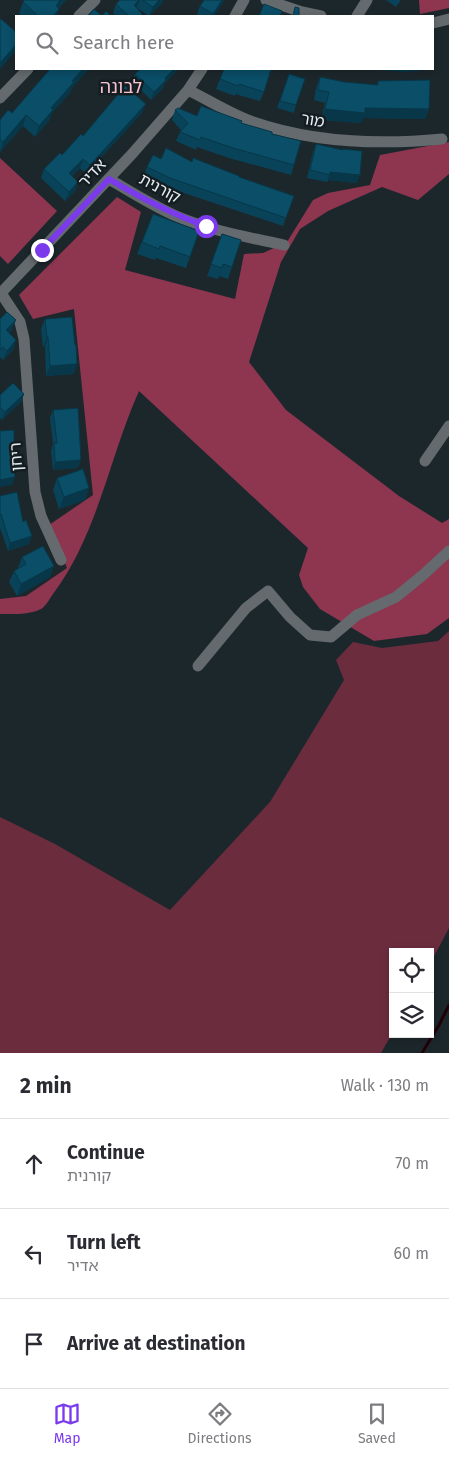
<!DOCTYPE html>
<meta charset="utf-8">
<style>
:root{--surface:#fff;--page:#f7f7f7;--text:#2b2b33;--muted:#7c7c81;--line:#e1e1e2;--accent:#7c3aed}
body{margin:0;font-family:"Fira Sans","Noto Sans Hebrew",sans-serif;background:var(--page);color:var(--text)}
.controls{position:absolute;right:15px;bottom:15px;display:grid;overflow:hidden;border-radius:0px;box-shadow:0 2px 8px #0003}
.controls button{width:45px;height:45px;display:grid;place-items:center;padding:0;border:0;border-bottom:1px solid var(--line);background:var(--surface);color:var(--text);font:25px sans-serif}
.stop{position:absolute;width:15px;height:15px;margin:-11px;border:4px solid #7c3aed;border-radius:50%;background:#fff}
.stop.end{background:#7c3aed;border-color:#fff;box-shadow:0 1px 5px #0008}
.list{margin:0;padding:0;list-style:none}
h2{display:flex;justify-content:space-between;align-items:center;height:65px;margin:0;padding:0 20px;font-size:21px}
h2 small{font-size:16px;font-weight:400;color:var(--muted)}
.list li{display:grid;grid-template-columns:32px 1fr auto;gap:15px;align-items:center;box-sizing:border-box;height:90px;padding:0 20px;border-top:1px solid var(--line)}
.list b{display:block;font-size:19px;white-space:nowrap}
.list p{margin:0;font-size:16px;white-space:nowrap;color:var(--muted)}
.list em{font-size:16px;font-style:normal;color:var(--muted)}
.icon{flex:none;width:28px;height:28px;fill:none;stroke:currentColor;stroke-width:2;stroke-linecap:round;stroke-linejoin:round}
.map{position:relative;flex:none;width:449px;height:1053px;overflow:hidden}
.search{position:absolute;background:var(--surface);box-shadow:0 2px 8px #0003;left:15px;right:15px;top:15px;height:55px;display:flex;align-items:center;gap:12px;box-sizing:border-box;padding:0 18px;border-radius:0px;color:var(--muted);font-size:19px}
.sheet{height:335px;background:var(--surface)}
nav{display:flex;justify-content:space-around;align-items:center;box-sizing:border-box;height:70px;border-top:1px solid var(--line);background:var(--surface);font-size:14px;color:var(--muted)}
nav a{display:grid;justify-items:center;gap:2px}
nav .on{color:var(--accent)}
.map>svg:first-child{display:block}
.green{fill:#6b2c3e}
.forest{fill:#8e3550}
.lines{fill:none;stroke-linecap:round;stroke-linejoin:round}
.stream{stroke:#210008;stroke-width:3}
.street{stroke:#646a6d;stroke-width:11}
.wall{fill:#094359}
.shaded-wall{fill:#073748}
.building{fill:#0a4e67;stroke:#073748}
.route{stroke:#7c3aed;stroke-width:6}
.labels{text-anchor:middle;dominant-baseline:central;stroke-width:5;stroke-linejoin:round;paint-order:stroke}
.street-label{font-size:16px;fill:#e6edf0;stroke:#131d22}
.neighbourhood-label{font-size:18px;fill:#f6c3cd;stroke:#131d22}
</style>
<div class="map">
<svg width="449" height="1053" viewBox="0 0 449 1053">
<rect width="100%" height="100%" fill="#1c272c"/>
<path class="green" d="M449,631V928L430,964V952H393V1032L381,1053H0V817L55,844L170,910L270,802L344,680L336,660L353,642L382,648L438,641Z"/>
<path class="forest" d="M419,0H449V8L420,14Z
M449,142V174L418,200L382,187L328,211L300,229L281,262L249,362L286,410L399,496L442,523L449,519V618L427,634L374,641L320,609L303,587L299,575L308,548L139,391C109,458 98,534 53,594C50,598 46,606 41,609C29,615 13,614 0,614V599L26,596L67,568L49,525L93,495L74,309L33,319L19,295L117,197L141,212L125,270L235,299L244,254L263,253L287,242L313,200L328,193L370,185L380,155Z
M0,158L57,211L8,264L0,256Z"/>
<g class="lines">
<path class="stream" d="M422,1053L439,1025L449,1005"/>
<path class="street" d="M266,0L302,12L321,16
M79,16L95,0
M235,16L244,0
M357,16L367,0
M433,23L449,19
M188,90C209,100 230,114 253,122C314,143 379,145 442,139
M0,98L28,69
M109,179C131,192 153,206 176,216C211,231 248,237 284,245
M1,293L20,322L24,339L35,492L41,516L61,560
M0,294L132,154L188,90L202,69
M425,461L449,426
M198,666L246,608L268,591L290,617L310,635L331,637L357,615L396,597L423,575L449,551"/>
</g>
<path class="wall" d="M66,0L59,8V9L57,16H22L19,13L23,2Z
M120,0H163V2L149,16L137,8L142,14L141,16H116L113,13L116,4Z
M204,0H224L214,16H201L197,14L200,6Z
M386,0H401L396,7Z
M224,69L264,92L260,101L235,94V96L216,89Z
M135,74L164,84L163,88L151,100L132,81Z
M320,77L344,82L377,85L378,81L429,109L425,119L363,118L361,123L321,120L325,103L314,100L316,88Z
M286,82L296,105L294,113L277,108Z
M72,88L70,93L52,113L49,121L35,137L23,126L0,152V120L12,113Z
M175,110L197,116L241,123L294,165L291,175L229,158L197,147L196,150L176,141L180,132L181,130L172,120Z
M142,113L86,174L80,168L72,176L78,182L75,191L65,201L41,178L44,169L62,155L83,136Z
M316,144L357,183L328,180L327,182L307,178L313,152Z
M161,159L192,162L294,196L283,226L166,187L144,175L147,167Z
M153,214L199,231L186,268L156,258L155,260L137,254Z
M222,234L241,240L228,279L219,276L218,279L207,276Z
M0,319L12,330L9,333L16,340L13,350L3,360L0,357Z
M45,319L74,374L46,376L45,347H43L41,329Z
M24,394L21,402L2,420L0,418V395Z
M53,410L78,468L53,470L51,451L53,444L50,418Z
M57,478L89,488L85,500L59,509L53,490Z
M0,496L23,522L32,536L29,544L8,551L0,528Z
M22,557L54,566L50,577L17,596L9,582L14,571L18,568Z"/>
<path class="shaded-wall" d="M60,0H66L52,16L56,6Z
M139,0H140L137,8L134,5Z
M159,0H163V2L149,16L153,7Z
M222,0H224L223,2L214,16H212Z
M59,9L57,16H53Z
M16,45V51L0,69V63Z
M83,69H89L72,88L70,93L52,113L49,121L35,137L39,126L51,108L72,81Z
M174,69H179L164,84L163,88L151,100L154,92L165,78Z
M367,69H421L420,71L403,72Z
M146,104L142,113L86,174L90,165Z
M365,108L429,109L425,119L363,118L361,123L321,120L325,109Z
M26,115L23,126L0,152L3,142Z
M83,159L80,168L66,182L69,173Z
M330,172L360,175L357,183L328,180Z
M78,182L75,191L65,201L69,192Z
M16,320L12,330L2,340L6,330Z
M47,337H48L45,347H43Z
M16,340L13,350L3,360L7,351Z
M77,364L74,374L46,376L50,366Z
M24,394L21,402L2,420L5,412Z
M11,446H14L11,453Z
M81,460L78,468L53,470L55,462Z
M15,477L12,485L0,487V480Z
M89,488L85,500L59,509L64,497Z
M32,536L29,544L8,551L10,543Z
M54,566L50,577L17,596L21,584Z"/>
<path class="building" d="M24,0H60L56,6L59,9L53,16H38L23,2Z
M120,0H139L134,5L142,14L140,16H129L116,4Z
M142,0H159L153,7Z
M204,0H222L213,14L200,6Z
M264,4L282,11L280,16H259Z
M295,7L299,8V16H301H293Z
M94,9L102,16L106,11L111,16H88Z
M0,19H1L16,32V45L0,63Z
M50,69H83L72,81L74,82L51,108L53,110L39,126L26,115L3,142L0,139V120L8,110L12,113Z
M140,69H174L165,78L166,80L154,92L135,74Z
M224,69H271L264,92L239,84L238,86L220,79Z
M289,74L305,79L296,105L280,101Z
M320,77L344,82L378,85V81L430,80L429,109L365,108V113L325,109L329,92L318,90Z
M125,86L146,104L90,165L83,159L69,173L78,182L69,192L44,169L60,153L62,155L81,134L83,136Z
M201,106L242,121L241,123L272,132V134L301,141L294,165L233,148L201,137L200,140L180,132L188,123L175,110L178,108L197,116Z
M316,144L343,150V149L362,151L360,175L330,172V175L310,170Z
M166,148L192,162L193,158L239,176V177L294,196L286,218L170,178L147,167L153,155L161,159Z
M153,214L199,231L190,257L160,246L159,249L142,242Z
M222,234L241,240L232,267L223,264L222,268L211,264Z
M7,312L16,320L6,330L16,340L7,351L3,347L0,350V319Z
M72,317L75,345H76L77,364L50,366L48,337H47L45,319Z
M13,383L24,394L5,412L0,407V395Z
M78,408L81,460L55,462L54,443H57L53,410Z
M14,430V446H11L15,477L0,480V431Z
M83,469L89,488L64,497L57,478Z
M17,492L23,522L26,520L32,536L10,543L1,514L0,515V496Z
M43,546L54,566L21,584L14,571L26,564L22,557Z"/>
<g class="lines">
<path class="route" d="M42,250L109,179C141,198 171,214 206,226"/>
</g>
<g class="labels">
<g class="street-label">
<text transform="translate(313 120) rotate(9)">מור</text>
<text transform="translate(92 173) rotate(-47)">אדיר</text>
<text transform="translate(160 188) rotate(28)">קורנית</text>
<text transform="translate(16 457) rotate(-94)">ריחן</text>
</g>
<g class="neighbourhood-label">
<text x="121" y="87">לבונה</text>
</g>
</g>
</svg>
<div class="controls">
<button><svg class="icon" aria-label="locate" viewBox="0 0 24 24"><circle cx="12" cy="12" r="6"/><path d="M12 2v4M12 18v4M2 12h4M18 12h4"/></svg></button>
<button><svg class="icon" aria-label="layers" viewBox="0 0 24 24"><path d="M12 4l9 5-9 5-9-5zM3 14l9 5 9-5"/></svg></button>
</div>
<div class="stop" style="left:206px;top:226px"></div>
<div class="stop end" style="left:42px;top:250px"></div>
<div class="search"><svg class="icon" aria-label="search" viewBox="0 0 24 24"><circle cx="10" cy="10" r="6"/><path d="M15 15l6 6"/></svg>Search here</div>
</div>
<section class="sheet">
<h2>2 min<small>Walk · 130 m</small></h2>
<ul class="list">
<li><svg class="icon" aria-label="ahead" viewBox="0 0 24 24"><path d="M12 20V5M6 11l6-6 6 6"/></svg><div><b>Continue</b><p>קורנית</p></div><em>70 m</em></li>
<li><svg class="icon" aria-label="left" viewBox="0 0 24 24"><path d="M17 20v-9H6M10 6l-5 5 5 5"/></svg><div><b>Turn left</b><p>אדיר</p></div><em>60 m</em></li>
<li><svg class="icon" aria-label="arrive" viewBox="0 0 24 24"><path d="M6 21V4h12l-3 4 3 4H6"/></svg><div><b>Arrive at destination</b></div></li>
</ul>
</section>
<nav>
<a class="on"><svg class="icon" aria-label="map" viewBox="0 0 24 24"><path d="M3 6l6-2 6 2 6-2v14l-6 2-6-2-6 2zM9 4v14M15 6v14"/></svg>Map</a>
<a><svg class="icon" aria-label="directions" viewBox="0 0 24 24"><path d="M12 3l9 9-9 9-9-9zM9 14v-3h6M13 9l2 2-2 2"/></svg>Directions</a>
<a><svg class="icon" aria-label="saved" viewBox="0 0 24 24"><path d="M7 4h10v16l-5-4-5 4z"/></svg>Saved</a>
</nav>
